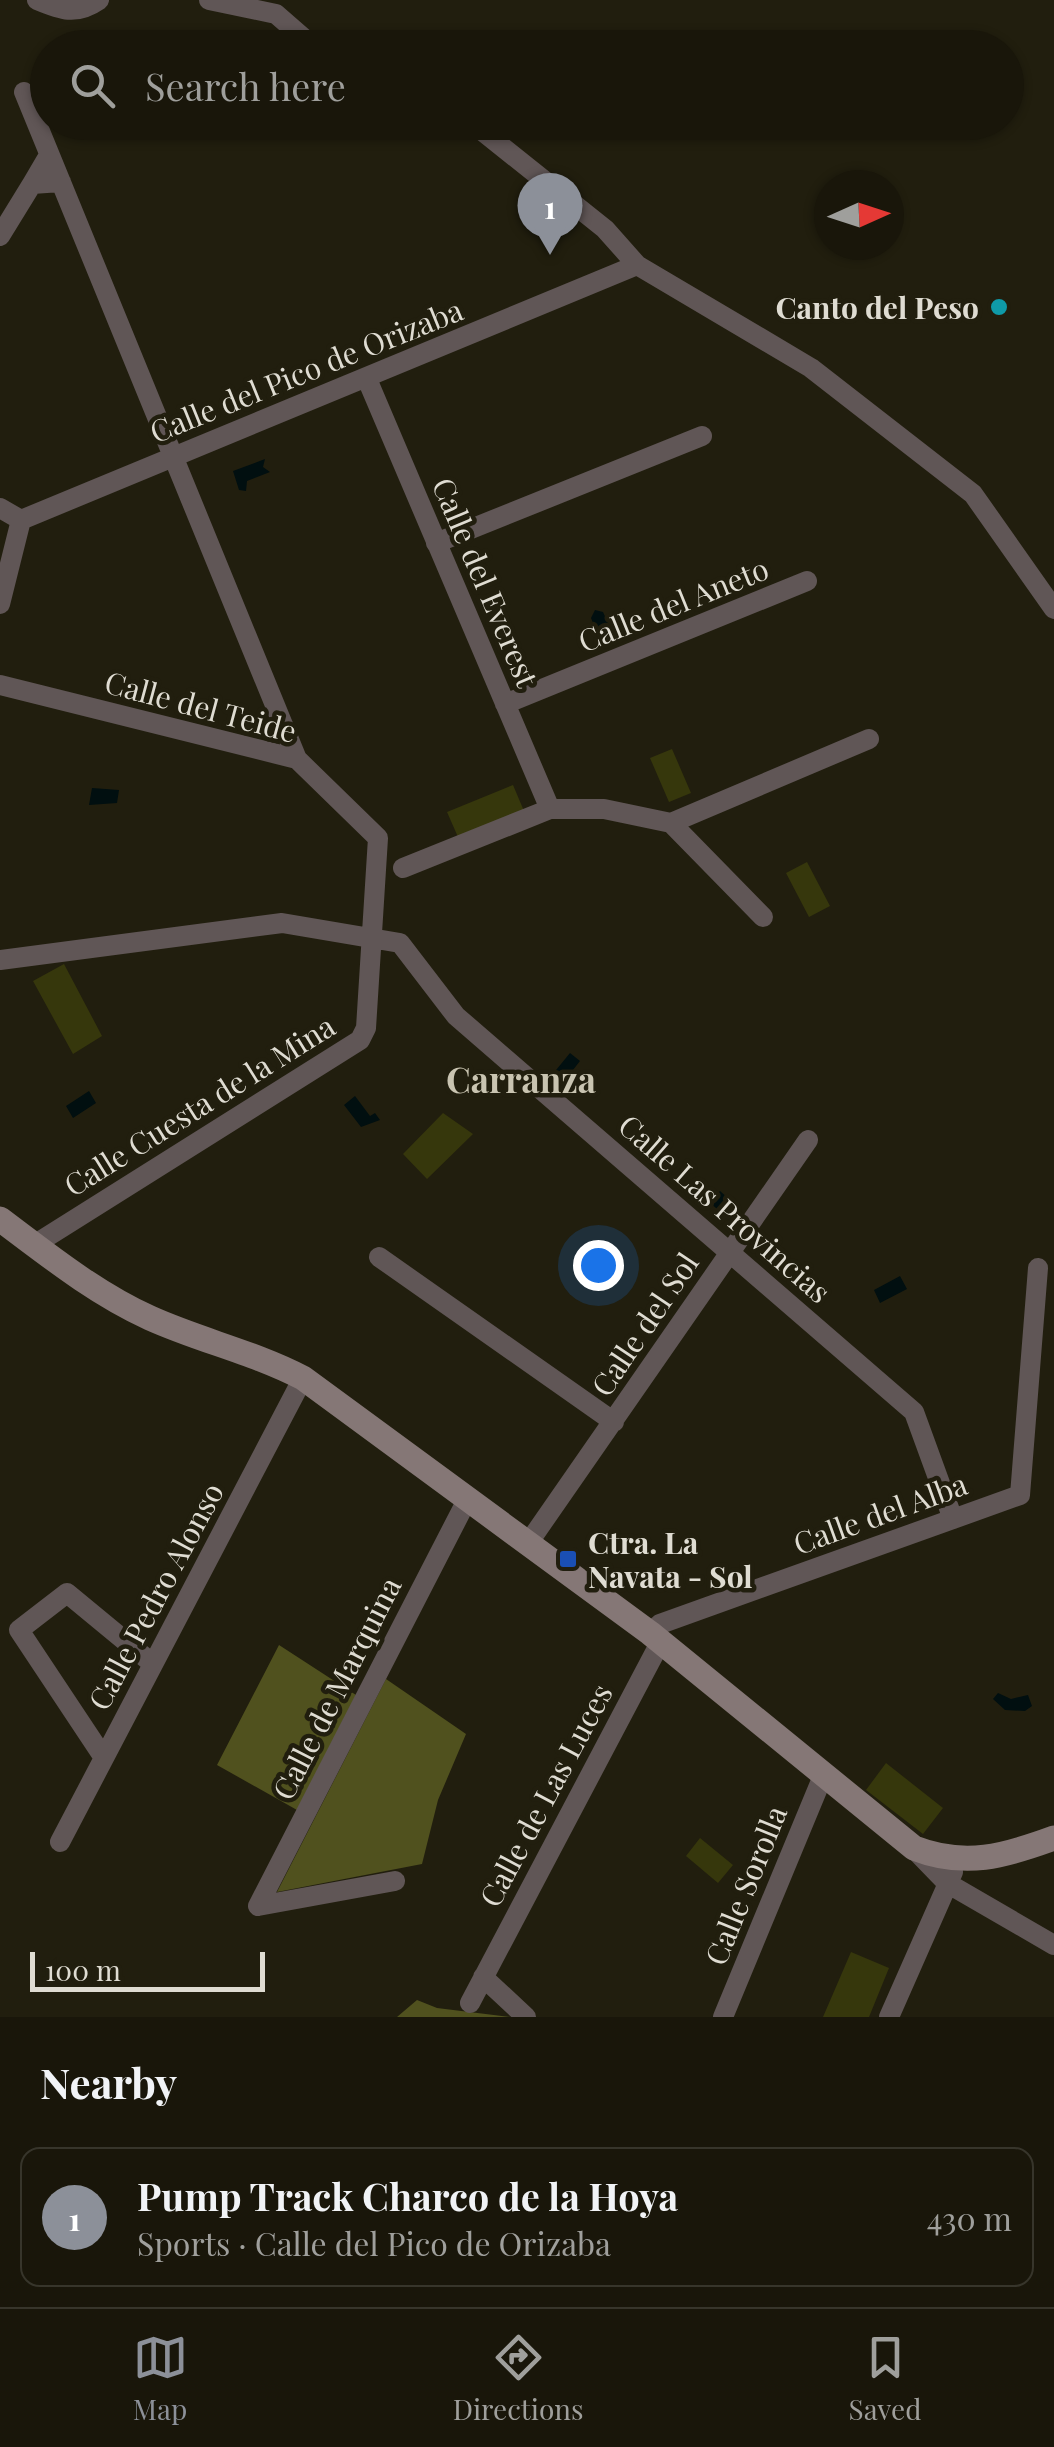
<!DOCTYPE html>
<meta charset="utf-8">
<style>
:root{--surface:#19160a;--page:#262318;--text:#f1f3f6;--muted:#9f9f9c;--line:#37352b;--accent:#8c9099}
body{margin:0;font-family:"Playfair Display",serif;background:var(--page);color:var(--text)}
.compass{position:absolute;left:814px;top:170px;width:90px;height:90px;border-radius:50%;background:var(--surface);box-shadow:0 2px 8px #0004;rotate:87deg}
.scale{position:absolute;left:30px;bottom:25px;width:235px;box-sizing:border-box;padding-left:10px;border:5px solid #dfdcd2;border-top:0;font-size:28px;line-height:35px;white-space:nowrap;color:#dfdcd2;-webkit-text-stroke:8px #211e0e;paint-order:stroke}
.you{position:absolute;left:598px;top:1265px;width:35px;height:35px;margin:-25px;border:8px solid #fff;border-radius:50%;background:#1a73e8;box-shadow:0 0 0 15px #1a73e833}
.badge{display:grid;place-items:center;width:65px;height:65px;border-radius:50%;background:var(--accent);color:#fff;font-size:32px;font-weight:700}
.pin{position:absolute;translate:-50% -82px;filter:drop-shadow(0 2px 5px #0008)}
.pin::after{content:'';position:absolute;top:52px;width:35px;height:30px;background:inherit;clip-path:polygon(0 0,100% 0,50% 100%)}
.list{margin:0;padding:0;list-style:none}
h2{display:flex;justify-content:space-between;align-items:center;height:130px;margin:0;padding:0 40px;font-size:42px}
h2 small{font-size:32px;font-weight:400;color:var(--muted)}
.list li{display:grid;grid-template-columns:65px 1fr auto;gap:30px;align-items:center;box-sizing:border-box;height:140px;margin:0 20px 20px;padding:0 20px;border:2px solid var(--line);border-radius:20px}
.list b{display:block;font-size:38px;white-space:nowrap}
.list p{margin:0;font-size:32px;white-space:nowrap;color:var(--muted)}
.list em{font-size:32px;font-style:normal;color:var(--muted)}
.icon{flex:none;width:55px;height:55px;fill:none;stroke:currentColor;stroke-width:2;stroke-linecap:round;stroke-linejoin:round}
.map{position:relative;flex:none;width:1054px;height:2017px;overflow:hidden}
.search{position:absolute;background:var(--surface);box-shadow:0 2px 8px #0004;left:30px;right:30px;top:30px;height:110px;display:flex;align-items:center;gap:25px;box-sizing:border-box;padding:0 35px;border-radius:55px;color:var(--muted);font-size:38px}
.sheet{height:290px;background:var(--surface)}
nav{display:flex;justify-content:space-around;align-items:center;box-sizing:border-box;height:140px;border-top:2px solid var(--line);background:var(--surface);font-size:28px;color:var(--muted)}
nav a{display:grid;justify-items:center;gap:5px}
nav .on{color:var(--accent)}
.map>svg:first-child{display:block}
.green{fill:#36370c}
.forest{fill:#50511e}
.water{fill:#010f10}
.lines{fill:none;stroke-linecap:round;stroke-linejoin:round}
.street{stroke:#605656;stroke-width:20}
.secondary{stroke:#857776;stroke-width:25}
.culture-dot{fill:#0f9aa8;stroke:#211e0e;stroke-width:4}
.transit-dot{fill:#1a4fb4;stroke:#211e0e;stroke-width:4}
.labels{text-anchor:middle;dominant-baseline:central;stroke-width:9;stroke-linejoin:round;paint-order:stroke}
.poi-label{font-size:30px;font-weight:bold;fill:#dfdcd2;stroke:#211e0e;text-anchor:end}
.street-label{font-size:30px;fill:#dfdcd2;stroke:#211e0e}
.quarter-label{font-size:35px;font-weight:bold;fill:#c9c4b1;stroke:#211e0e}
</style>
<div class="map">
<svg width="1054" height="2017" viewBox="0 0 1054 2017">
<rect width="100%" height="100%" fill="#211e0e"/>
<path class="green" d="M672,749L691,793L669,802L650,758Z
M513,785L524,811L458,837L447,812Z
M807,862L830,906L809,917L786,873Z
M64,964L102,1036L73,1054L33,981Z
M443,1113L473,1134L427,1179L403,1154Z
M886,1763L943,1808L923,1834L866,1790Z
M700,1838L733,1865L718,1883L686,1856Z
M851,1952L889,1968L869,2017H823Z"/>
<path class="forest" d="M279,1645L356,1695L297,1810L217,1765Z
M386,1679L466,1734L438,1800L422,1864L277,1892Z
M417,2000L437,2008L511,2017H397Z"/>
<path class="water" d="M265,459L263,467L270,472L247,481L246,491L239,490L233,471Z
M595,610L603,612L614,636L596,643L599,637L591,618Z
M92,788L119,790L117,803L89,805Z
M570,1053L580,1061L562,1084L552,1075Z
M89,1091L96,1103L73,1118L66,1106Z
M355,1096L370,1116L375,1113L380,1120L361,1127L344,1105Z
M720,1191L738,1207L728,1218L710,1203Z
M900,1276L907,1289L880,1303L874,1290Z
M998,1693L1011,1699L1028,1695L1032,1706L1025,1711L1005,1710L993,1699Z"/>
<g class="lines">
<path class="street" d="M37,0C61,10 76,16 99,0
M209,0L276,14L315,48
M24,92L297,759
M471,122L605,229L637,265L811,368L973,494L1054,609
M49,155L32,184L61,182
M0,236L32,184
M367,379L550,809
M0,508L21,520L637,265
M436,543L702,436
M0,604L21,520
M0,685L297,759L378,838L366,1028L360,1040L34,1245
M505,704L807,581
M671,823L763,917
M403,868L550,809H604L671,823L869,739
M0,960L282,923L400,943L456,1016L914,1412L953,1519
M379,1257L614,1422
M529,1542L808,1140
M650,1633L660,1624L1020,1495L1038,1268
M104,1758L19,1630L67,1593L153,1664
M60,1842L303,1378
M915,1850L947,1883L1054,1945
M258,1906L468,1498
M258,1906L395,1881
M483,1977L526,2017
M470,2003L661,1641
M723,2017L823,1776
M889,2017L953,1872"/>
<path class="secondary" d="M0,1219C48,1255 95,1293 150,1318C201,1341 253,1352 303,1378L650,1633L914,1848C965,1868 1005,1856 1054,1838"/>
</g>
<circle class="culture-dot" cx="999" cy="307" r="10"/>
<rect class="transit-dot" x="558" y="1549" width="20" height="20" rx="5"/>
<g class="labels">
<g class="poi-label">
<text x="979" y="307">Canto del Peso</text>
<text x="588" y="1542" text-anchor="start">Ctra. La<tspan x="588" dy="34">Navata - Sol</tspan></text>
</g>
<g class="street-label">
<text transform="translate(306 370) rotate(-22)">Calle del Pico de Orizaba</text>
<text transform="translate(486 582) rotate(67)">Calle del Everest</text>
<text transform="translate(673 604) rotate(-22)">Calle del Aneto</text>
<text transform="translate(201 706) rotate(15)">Calle del Teide</text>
<text transform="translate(199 1105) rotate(-32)">Calle Cuesta de la Mina</text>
<text transform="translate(725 1208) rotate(41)">Calle Las Provincias</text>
<text transform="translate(644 1324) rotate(-56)">Calle del Sol</text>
<text transform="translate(880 1513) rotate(-20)">Calle del Alba</text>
<text transform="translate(155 1596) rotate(-62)">Calle Pedro Alonso</text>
<text transform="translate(336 1688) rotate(-63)">Calle de Marquina</text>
<text transform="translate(545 1795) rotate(-62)">Calle de Las Luces</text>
<text transform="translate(745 1885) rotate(-68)">Calle Sorolla</text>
</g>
<g class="quarter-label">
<text x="521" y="1078">Carranza</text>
</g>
</g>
</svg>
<svg class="compass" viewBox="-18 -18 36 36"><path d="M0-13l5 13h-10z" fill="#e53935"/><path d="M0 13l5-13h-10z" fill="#9f9f9c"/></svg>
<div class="scale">100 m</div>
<div class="you"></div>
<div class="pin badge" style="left:550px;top:255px">1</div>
<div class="search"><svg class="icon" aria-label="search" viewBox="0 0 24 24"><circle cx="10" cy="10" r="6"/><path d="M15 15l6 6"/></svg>Search here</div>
</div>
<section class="sheet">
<h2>Nearby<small></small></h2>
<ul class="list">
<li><span class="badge">1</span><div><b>Pump Track Charco de la Hoya</b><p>Sports · Calle del Pico de Orizaba</p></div><em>430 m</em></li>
</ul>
</section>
<nav>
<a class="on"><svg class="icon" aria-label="map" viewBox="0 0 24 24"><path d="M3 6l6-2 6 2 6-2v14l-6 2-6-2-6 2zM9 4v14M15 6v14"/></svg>Map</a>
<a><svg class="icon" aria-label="directions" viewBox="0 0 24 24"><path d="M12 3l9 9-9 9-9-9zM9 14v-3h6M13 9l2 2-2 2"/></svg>Directions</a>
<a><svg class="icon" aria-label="saved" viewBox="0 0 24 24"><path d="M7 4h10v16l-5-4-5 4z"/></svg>Saved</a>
</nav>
